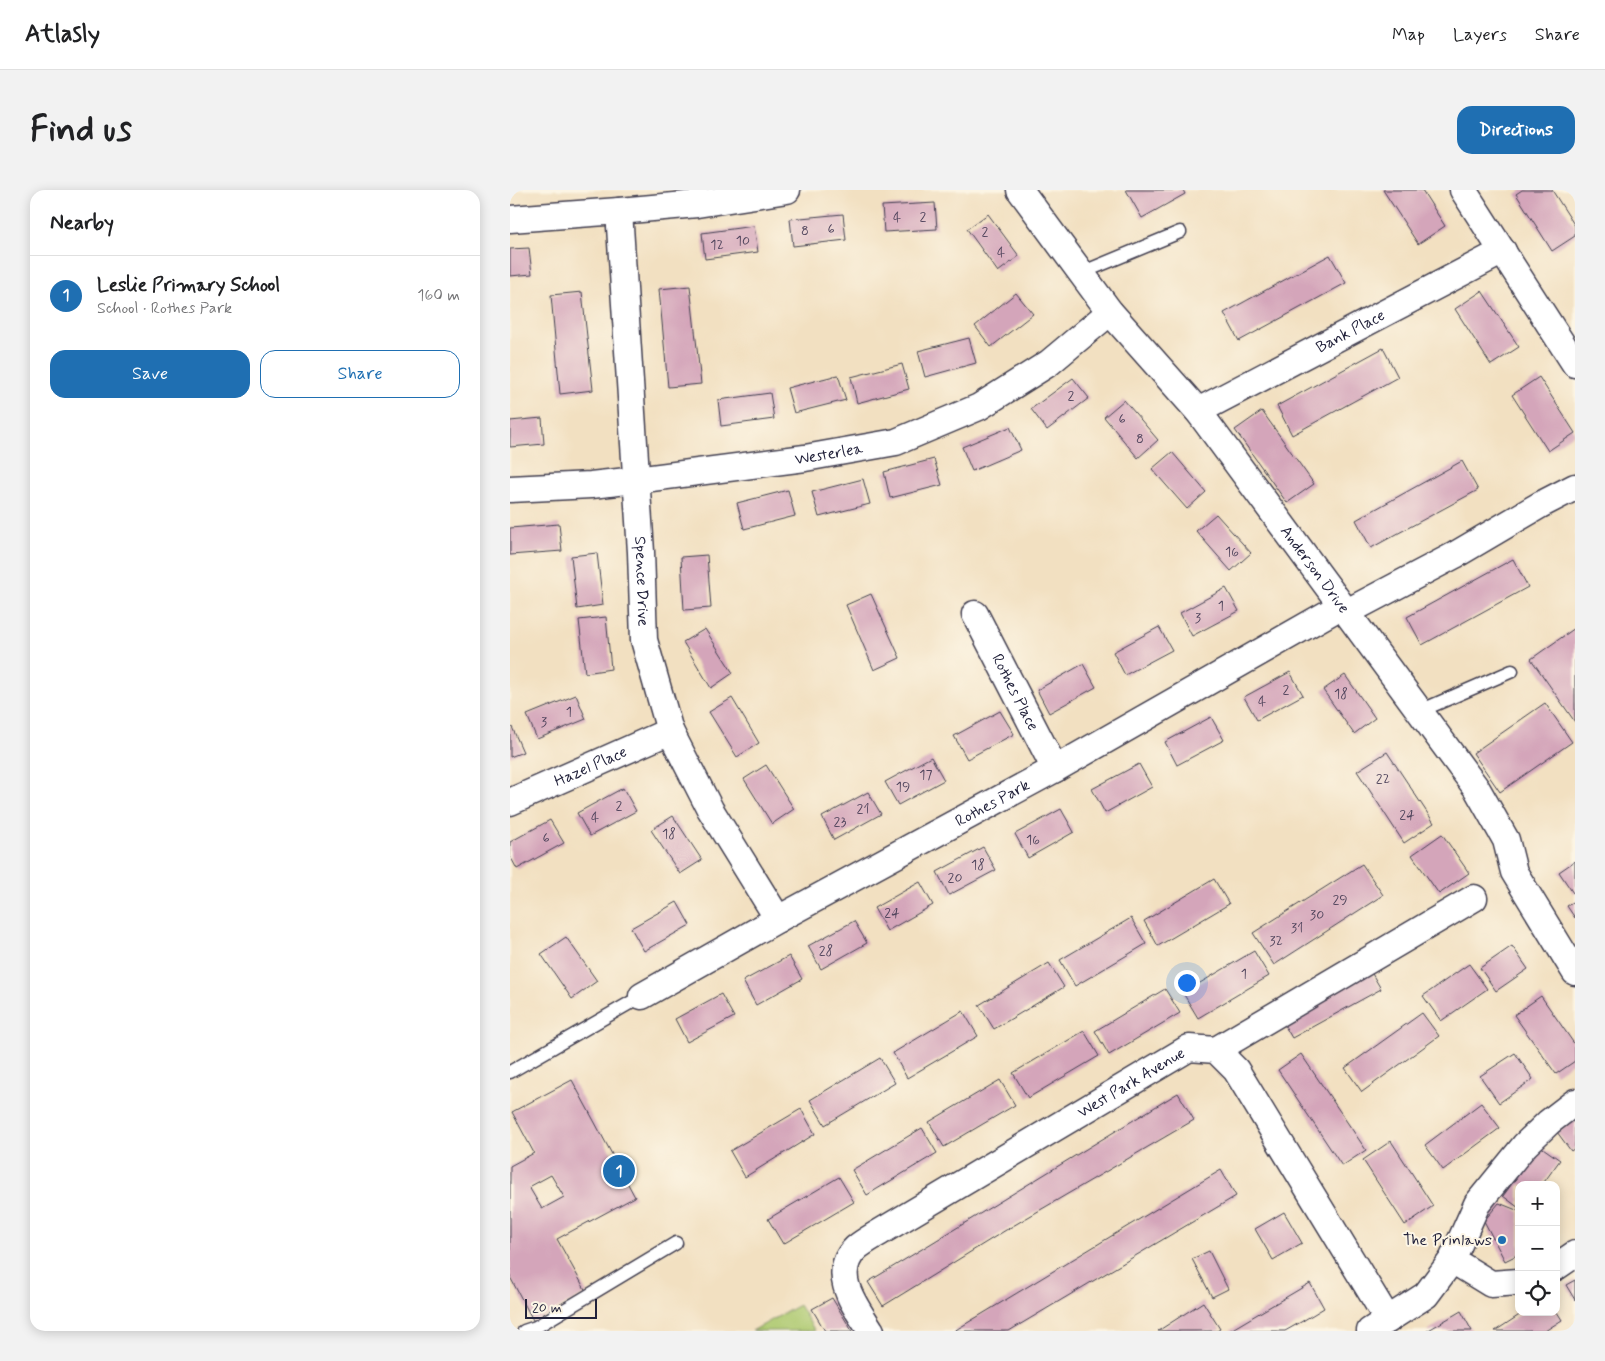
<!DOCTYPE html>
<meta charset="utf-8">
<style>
:root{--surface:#fff;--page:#f2f2f2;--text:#202124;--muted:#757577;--line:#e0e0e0;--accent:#1f6fb2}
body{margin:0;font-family:Mynerve,sans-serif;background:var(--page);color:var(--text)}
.controls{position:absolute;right:15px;bottom:15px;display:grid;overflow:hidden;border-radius:10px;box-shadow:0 2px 12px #0003}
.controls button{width:45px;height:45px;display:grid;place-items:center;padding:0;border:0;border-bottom:1px solid var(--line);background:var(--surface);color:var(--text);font:25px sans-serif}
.scale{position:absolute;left:15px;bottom:12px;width:72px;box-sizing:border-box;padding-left:5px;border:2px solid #22223b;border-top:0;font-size:14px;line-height:18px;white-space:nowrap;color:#22223b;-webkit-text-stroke:4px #fcf5e5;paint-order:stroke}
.you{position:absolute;left:676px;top:792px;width:18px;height:18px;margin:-12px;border:4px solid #fff;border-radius:50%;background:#1a73e8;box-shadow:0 0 0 8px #1a73e833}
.badge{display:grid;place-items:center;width:32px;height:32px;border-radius:50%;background:var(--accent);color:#fff;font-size:16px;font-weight:700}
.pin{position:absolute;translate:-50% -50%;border:2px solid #fff;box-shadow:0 1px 5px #0006}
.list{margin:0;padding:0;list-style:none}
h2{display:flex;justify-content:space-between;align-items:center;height:65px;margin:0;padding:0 20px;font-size:21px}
h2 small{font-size:16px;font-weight:400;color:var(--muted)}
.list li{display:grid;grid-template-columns:32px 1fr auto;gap:15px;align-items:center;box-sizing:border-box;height:80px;padding:0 20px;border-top:1px solid var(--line)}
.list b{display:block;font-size:19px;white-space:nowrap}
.list p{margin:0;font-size:16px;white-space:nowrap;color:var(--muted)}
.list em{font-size:16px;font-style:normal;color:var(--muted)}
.actions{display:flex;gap:10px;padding:15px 20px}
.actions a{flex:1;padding:11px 0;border:1px solid var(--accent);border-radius:15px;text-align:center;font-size:18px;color:var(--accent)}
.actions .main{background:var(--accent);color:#fff}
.icon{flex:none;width:28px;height:28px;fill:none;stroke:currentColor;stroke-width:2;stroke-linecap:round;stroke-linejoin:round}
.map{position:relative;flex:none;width:1065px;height:1141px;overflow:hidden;border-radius:15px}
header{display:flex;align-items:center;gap:30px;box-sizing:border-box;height:70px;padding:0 25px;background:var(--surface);border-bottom:1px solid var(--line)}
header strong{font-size:24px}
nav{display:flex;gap:28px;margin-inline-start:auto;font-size:18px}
.intro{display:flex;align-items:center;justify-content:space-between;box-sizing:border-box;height:120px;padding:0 30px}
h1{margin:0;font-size:35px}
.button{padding:12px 22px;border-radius:15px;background:var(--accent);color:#fff;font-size:18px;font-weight:700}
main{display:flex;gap:30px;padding:0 30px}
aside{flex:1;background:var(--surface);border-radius:15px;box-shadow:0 2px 12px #0003}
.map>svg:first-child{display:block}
.green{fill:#adc970;stroke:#687656}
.building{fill:#d4a5ba;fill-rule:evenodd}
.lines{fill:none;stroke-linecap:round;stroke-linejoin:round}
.service-casing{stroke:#413e4f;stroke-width:15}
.minor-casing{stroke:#413e4f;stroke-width:29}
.service{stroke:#fff;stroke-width:12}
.minor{stroke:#fff;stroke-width:26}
.poi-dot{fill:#1f6fb2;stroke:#fcf5e5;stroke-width:2}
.labels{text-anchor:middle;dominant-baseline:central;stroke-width:4;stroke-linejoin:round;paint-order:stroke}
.number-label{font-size:14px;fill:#4e435b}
.street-label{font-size:16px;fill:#22223b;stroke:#fcf5e5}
.poi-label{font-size:16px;fill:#22223b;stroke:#fcf5e5;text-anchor:end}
</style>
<header>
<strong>Atlasly</strong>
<nav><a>Map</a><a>Layers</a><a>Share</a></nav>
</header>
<div class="intro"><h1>Find us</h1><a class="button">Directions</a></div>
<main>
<aside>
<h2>Nearby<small></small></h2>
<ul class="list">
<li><span class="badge">1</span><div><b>Leslie Primary School</b><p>School · Rothes Park</p></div><em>160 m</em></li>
</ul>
<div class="actions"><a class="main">Save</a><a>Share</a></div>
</aside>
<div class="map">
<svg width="1065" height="1141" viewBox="0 0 1065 1141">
<rect width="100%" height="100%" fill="#fcf5e5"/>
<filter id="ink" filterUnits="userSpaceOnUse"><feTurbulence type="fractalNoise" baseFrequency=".02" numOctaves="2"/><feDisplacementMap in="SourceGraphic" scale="10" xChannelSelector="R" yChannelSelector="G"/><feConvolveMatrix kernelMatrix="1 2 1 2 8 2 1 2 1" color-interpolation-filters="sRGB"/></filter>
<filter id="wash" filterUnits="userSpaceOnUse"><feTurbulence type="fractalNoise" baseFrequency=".0096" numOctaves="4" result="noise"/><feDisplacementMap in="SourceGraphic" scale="20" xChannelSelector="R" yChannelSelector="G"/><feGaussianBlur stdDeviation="1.12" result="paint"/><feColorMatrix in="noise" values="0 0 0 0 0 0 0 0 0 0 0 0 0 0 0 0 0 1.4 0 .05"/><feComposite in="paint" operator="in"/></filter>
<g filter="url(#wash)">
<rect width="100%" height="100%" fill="#f2e0c1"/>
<path class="green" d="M289,1115L305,1141H242Z"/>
<g id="blocks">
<path class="building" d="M616,0H673L675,4L632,28Z
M873,0H912L935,36L908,54Z
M1012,0H1042L1065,36V46L1042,61L1006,4Z
M425,13L427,39L374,42L372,16Z
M333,24L336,50L283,56L280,29Z
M478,24L509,66L488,82L457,39Z
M244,36L248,62L195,69L192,43Z
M19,58L22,84L0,86V59Z
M820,65L836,93L729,151L714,123Z
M180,96L191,194L158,197L149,99Z
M972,101L1009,157L981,175L945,119Z
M72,102L83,200L50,204L41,105Z
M506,103L523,124L481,157L465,136Z
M459,148L466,173L415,187L408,161Z
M873,158L888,187L782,245L767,216Z
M392,174L399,199L347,213L341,187Z
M328,185L336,210L284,223L277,198Z
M1029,187L1065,243L1038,261L1002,205Z
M563,188L579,208L537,240L521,219Z
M260,203L264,229L211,236L208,210Z
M614,210L648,250L628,268L594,227Z
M752,221L804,294L777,313L725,240Z
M32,228L34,254L0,257V231Z
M500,237L511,260L462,281L452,257Z
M662,262L696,302L677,319L642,279Z
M424,269L432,295L380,308L374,282Z
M952,271L968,300L861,358L846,330Z
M353,289L360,314L309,327L302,302Z
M278,300L285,326L234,339L227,313Z
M706,324L741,363L721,381L686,341Z
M49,334L52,361L0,365V338Z
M87,363L93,415L67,419L61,366Z
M197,365L201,418L174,420L171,367Z
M1003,369L1018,397L912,455L897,427Z
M716,398L729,421L682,446L670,423Z
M361,404L390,468L364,480L336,415Z
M96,427L101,479L75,483L69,430Z
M649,437L662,460L615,485L603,462Z
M1065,438V532L1021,469Z
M195,439L223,483L201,498L173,452Z
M573,474L586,497L539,523L527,500Z
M780,482L793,505L747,530L734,507Z
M835,485L865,528L844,544L813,500Z
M66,505L76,529L27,549L17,525Z
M222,508L249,553L227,567L199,522Z
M1035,513L1062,552L990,602L963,563Z
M490,521L504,544L457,569L444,546Z
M701,527L714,550L667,575L655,552Z
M2,537L13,562L0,567V538Z
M877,562L924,633L894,653L847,581Z
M421,567L434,590L388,615L375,592Z
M629,574L642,597L595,623L582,599Z
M256,575L284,619L262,634L234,589Z
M113,598L126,621L80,646L67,623Z
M358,602L371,624L324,650L312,627Z
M551,619L564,642L518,668L505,644Z
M163,626L192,670L170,684L141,640Z
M40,630L54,653L7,679L0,666V652Z
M932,644L959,683L929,704L902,665Z
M473,657L486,680L439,705L427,682Z
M1065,671V702L1063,703L1049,682Z
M852,674L873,705L764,775L743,743Z
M704,689L719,714L648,756L634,731Z
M410,692L423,715L377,741L364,718Z
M1065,711V728L1057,716Z
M167,712L180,735L134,761L121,738Z
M621,728L636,754L565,796L550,770Z
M344,731L357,753L311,779L298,756Z
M56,747L87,791L62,809L31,764Z
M1002,756L1018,779L986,801L970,778Z
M744,761L759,786L688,828L673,803Z
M279,766L292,789L246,815L233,791Z
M539,773L554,797L484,839L469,815Z
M959,774L977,799L931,831L913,806Z
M861,782L871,799L782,848L772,831Z
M655,799L670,823L599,865L585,841Z
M211,804L224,827L177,852L165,829Z
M1031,806L1065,855V871L1046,884L1004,825Z
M453,821L468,846L397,888L383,863Z
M912,823L929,846L852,902L835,878Z
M574,841L589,866L518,908L503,883Z
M1005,863L1023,889L989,913L970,886Z
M791,864L856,960L832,976L768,880Z
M370,868L385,893L315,935L300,910Z
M62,890L125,1007L47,1049L77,1103L24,1132L0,1087V976L24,963L2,922ZM41,985L54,1007L32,1019L19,997Z
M490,890L505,915L434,957L419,932Z
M668,903L684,930L496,1040L373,1116L358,1092Z
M971,913L990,938L933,980L915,955Z
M291,919L305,944L235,987L220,961Z
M1065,929V958L1061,961L1047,942Z
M412,938L427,963L357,1005L342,980Z
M881,951L923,1016L895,1035L853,970Z
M1030,956L1050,970L1032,995H1009V1018L993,1006Z
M711,980L726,1006L499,1141H444Z
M329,987L344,1012L273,1054L258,1029Z
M989,1013L1009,1021V1064L995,1071L974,1031Z
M774,1022L792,1053L763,1070L745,1039Z
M699,1061L718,1099L702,1107L682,1069Z
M1065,1090V1110L1056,1095Z
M800,1093L814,1118L791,1132L775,1141H719Z
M322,1108L342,1141H315L302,1119Z
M693,1112L710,1139L707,1141H648Z
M951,1121L962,1141H917Z
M1014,1122H1047L1052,1130L1035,1141H985Z"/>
</g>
</g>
<g filter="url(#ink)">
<use href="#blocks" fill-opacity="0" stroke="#413e4f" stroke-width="1"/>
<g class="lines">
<defs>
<path id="service" d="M571,83L670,42
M910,521L1002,481
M0,882L132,806
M14,1141L26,1137L166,1053"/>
<g id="minor">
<path id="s1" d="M510,0L600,122L688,221L967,599L996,650L1004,682L1065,782"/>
<path d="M953,0L1065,174"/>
<path id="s2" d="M109,21L131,362L134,450L160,541L200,619L268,729"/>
<path d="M0,29L109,21L187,14L277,0"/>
<path id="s3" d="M688,221L993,61"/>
<path id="s4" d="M0,299L81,295L126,290L295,268L386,252L469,217L539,173L600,122"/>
<path d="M837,422L945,365L1030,315L1065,297"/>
<path id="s5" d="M465,424L545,579"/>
<path id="s6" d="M0,612L160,541"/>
<path id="s7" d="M132,806L268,729L545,579L831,416"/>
<path d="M706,860L964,708"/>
<path d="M942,1070L981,1094L1009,1092"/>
<path d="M1046,1077L1065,1064"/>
<path id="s8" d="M361,1141C346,1117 319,1084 346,1058C353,1052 364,1046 372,1041L679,858L706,860L726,880L878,1130"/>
<path d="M860,1141L916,1105L942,1070L967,1014L1015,955L1039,932L1065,912"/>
</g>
</defs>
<use href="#service" class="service-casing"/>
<use href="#minor" class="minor-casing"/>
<use href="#service" class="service"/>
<use href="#minor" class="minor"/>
</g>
</g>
<circle class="poi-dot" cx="992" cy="1050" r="5"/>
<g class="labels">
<g class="number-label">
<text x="413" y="27">2</text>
<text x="387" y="28">4</text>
<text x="321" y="39">6</text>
<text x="295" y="41">8</text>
<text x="475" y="42">2</text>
<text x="233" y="51">10</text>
<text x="207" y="55">12</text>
<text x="491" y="63">4</text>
<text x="561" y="206">2</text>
<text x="612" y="229">6</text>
<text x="630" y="249">8</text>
<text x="722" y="362">16</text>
<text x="711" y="416">1</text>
<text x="688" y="428">3</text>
<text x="776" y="500">2</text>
<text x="831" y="504">18</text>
<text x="752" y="512">4</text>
<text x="59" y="522">1</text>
<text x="34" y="532">3</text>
<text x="416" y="585">17</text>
<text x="873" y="589">22</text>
<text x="393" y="597">19</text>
<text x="109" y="616">2</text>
<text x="353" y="619">21</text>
<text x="897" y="625">24</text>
<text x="85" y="628">4</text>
<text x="330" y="632">23</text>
<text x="159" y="644">18</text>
<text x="36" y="648">6</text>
<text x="523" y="650">16</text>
<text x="468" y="675">18</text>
<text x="445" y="688">20</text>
<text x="830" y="710">29</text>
<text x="382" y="723">24</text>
<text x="807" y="725">30</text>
<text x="787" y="738">31</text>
<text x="766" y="751">32</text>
<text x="316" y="761">28</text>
<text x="734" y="784">1</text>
</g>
<g class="street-label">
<text stroke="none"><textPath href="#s3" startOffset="172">Bank Place</textPath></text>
<text stroke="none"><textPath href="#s4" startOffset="321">Westerlea</textPath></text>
<text stroke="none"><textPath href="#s1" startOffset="481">Anderson Drive</textPath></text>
<text stroke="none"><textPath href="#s2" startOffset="371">Spence Drive</textPath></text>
<text stroke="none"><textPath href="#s5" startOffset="88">Rothes Place</textPath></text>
<text stroke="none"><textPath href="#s6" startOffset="88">Hazel Place</textPath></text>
<text stroke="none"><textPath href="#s7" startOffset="400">Rothes Park</textPath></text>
<text stroke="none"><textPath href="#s8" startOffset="414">West Park Avenue</textPath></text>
</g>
<g class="poi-label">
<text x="982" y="1050">The Prinlaws</text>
</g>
</g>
</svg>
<div class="controls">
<button>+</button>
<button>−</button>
<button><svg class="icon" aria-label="locate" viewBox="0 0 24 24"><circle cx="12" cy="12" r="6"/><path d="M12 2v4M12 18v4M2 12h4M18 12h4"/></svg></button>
</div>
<div class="scale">20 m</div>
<div class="you"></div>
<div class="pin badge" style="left:109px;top:981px">1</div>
</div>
</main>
